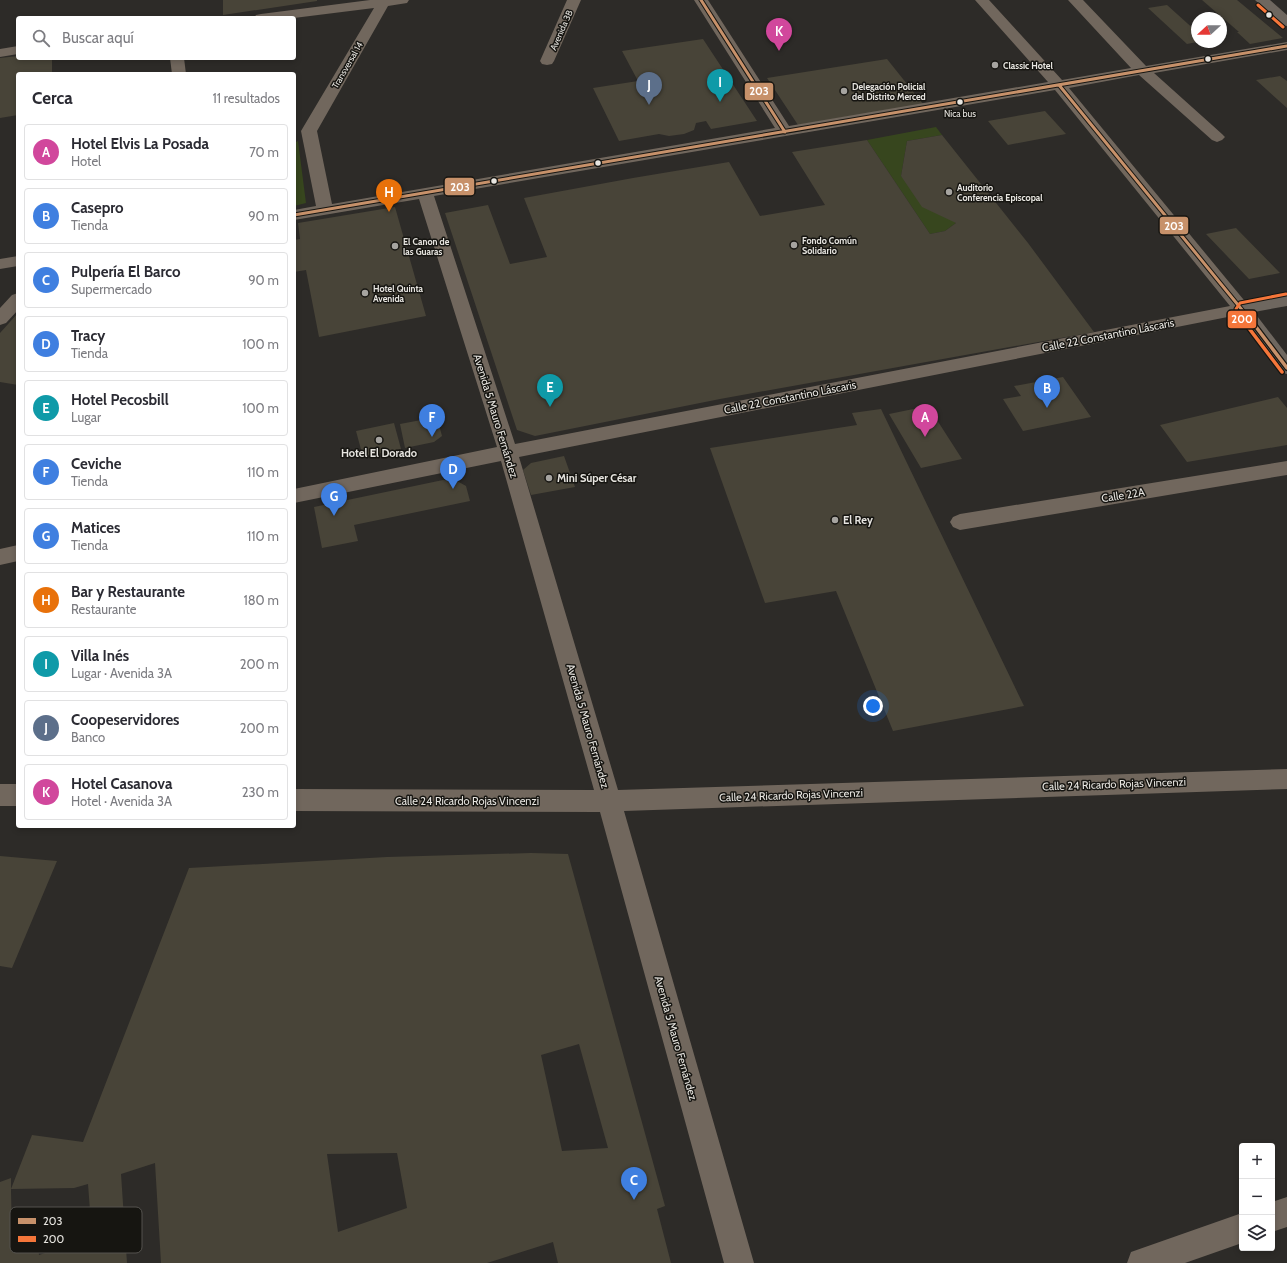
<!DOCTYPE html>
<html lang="es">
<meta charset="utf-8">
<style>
:root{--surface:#fff;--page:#f7f7f7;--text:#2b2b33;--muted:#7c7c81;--line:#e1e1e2;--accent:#111827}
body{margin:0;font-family:Cabin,sans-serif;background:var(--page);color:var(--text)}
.controls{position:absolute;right:12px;bottom:12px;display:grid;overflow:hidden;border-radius:4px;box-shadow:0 2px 6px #0003}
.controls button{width:36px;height:36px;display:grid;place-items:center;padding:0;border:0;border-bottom:1px solid var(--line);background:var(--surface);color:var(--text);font:20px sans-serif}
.compass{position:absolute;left:1191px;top:12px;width:36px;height:36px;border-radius:50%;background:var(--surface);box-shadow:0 2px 6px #0003;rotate:249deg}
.you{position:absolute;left:873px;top:706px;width:14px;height:14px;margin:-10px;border:3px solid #fff;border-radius:50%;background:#1a73e8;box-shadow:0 0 0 6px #1a73e833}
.badge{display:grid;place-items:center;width:26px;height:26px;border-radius:50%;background:var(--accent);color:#fff;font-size:13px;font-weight:700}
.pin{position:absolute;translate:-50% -33px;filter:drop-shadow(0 1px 2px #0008)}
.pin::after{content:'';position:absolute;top:21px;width:14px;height:12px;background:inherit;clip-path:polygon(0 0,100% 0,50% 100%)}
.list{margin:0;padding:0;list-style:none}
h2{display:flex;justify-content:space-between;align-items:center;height:52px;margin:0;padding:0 16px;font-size:17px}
h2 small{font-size:13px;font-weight:400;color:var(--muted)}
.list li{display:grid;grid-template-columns:26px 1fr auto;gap:12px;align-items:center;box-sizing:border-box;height:56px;margin:0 8px 8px;padding:0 8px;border:1px solid var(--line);border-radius:4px}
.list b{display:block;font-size:15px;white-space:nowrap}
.list p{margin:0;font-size:13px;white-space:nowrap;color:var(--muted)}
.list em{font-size:13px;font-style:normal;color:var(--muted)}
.icon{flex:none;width:22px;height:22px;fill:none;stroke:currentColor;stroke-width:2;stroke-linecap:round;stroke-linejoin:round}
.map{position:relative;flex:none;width:1287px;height:1263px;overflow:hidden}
.search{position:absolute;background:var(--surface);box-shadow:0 2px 6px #0003;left:16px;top:16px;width:280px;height:44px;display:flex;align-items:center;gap:10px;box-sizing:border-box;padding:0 14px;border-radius:4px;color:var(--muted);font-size:15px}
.panel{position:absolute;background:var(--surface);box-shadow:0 2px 6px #0003;left:16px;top:72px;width:280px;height:756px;border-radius:4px}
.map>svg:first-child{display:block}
.green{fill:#37461e}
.building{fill:#484438;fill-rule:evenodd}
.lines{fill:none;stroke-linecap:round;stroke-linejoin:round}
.minor{fill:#71675d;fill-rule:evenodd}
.highway{fill:#6e675f;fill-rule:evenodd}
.bus-1-far1-casing{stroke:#161511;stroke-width:5}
.bus-1-casing{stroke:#161511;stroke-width:6}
.bus-2-far1-casing{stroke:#161511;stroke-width:5}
.bus-2-casing{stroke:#161511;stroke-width:6}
.bus-1-far1{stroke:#c7916a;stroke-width:3}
.bus-1{stroke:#c7916a;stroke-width:3.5}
.bus-2-far1{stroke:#f5763a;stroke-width:3}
.bus-2{stroke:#f5763a;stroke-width:3.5}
.bus-dot{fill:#e7e5e0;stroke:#161511;stroke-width:1.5}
.poi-dot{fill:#a6a4a0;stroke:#161511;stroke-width:1.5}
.labels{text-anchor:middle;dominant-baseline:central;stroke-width:3;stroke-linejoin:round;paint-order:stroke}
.far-street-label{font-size:9px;fill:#e7e5e0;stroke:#161511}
.far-poi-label{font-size:9px;font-weight:bold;fill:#e7e5e0;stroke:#161511;text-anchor:start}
.far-bus-label{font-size:9px;fill:#e7e5e0;stroke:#161511}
.street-label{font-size:11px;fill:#e7e5e0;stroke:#161511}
.poi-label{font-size:11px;font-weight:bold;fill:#e7e5e0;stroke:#161511;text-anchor:start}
.key{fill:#161511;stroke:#55534f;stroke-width:1}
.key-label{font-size:11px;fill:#e7e5e0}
.line-badge{stroke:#161511;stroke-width:1.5}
.badge-label{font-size:11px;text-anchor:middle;font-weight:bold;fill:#fff}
</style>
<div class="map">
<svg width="1287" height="1263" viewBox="0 0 1287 1263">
<rect width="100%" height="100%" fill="#2d2b28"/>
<path class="green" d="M936,127L942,135L907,141L901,176L956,223L945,231L930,234L867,140Z
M298,141L306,203L294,206V143Z"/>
<path class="building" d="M223,0H317V1L223,15Z
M1202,0H1237L1283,38L1250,44L1237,32H1239Z
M1167,5L1197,32V42L1187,44L1148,8Z
M703,39L757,121L711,129L706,121L696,123L694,130L684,134L669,136L659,134L619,141L593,88L638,81L622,51Z
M18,56V58H52V74H18V115L0,118V58Z
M887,59L923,104L798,125L767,78Z
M1280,76L1287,81V108L1256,80Z
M1045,111L1066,134L1008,145L988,121Z
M942,135L1028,243L1094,332L720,399L535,436L517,430L445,213L488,205L510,264L547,257L524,198L633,178L729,162L760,216L825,205L792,152L867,140L930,234L945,231L956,223L922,207L901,176L907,141Z
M395,207L426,316L319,337L306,270L294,272V240L300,239L298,223Z
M1236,228L1280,273L1249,279L1206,234Z
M18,313V385L0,382V333Z
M1063,377L1091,417L1023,431L1003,399L1021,396L1014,386Z
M1278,397L1287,408V445L1187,462L1160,425Z
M928,406L962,459L921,468L889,414Z
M881,409L1024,706L893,731L836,591L765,603L710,448L857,425L852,413Z
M437,417L442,436L434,442L405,448L400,424Z
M394,423L401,449L363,457L356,431Z
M564,456L575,487L531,495L523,470L531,463Z
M443,480L457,481L466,486L470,501L354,525L358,541L322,548L314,507Z
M531,853L568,854L665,1206L657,1209L671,1263H558L553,1242L487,1263H161L155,1163L121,1174L127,1263H0V1182L11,1178V1191L12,1235L36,1227L39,1255L92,1237L88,1184L74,1188L11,1189L32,1135L83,1142L189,868L387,857ZM579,1044L608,1148L562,1151L541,1055ZM397,1153L407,1208L338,1232L327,1154Z
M0,856L57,861L12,968L0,966Z"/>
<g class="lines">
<path class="minor" d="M370,0H409L407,3L388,6L317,131L332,204L775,128L694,0H708L789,126L1048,82L975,0H989L1062,80L1131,68L1068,0H1083L1146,66L1287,42V50L1154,73L1222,134L1225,137L1222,140L1217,142L1212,140L1139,75L1069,88L1248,305L1251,309L1248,313L519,457L618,790L1287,769V789L624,811L754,1263H724L600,812L294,811V789L594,790L501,461L294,503V489L497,447L419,199L294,220V210L316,206L301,131L374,8L294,18H254L256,15L261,14ZM1055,90L1230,306L515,444L434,196Z
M567,0H581L554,61L552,64L547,65L542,64L540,61Z
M18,46V54L0,57V49Z
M170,58H184L186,74H172Z
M18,256V266L0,269V259Z
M18,293V310L6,323L0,325V308L12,295Z
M1287,461V475L960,530L953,527L950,522L953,517L960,514Z
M18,545V561L0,565V549Z
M0,784H18V806H0Z
M1287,1197V1227L1272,1232V1202Z
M1242,1213V1243L1185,1263H1127L1131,1252Z"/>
<path class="highway" d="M1255,0H1270L1287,15V26L1282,25Z
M1287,294V306L1254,312L1287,355V374L1280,372L1233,309L1236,305Z"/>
<defs>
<path id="bus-1-far1" d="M701,0L785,132
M1059,85L1247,316
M294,215L1287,46"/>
<path id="bus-1" d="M1247,315L1287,368"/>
<path id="bus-2-far1" d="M1258,5L1283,27
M1239,316L1236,309L1240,303L1286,294"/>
<path id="bus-2" d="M1239,315L1282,372"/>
</defs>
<use href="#bus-1-far1" class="bus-1-far1-casing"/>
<use href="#bus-1" class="bus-1-casing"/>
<use href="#bus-2-far1" class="bus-2-far1-casing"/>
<use href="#bus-2" class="bus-2-casing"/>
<use href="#bus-1-far1" class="bus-1-far1"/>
<use href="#bus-1" class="bus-1"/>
<use href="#bus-2-far1" class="bus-2-far1"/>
<use href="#bus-2" class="bus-2"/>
</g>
<g class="bus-dot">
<circle cx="1269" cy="15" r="3.5"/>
<circle cx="1208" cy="59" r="3.5"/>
<circle cx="960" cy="102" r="3.5"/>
<circle cx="598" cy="163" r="3.5"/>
<circle cx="494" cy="181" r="3.5"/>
</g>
<g class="poi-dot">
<circle cx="995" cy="65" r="4"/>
<circle cx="844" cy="91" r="4"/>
<circle cx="949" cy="192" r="4"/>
<circle cx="794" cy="245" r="4"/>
<circle cx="395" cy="246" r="4"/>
<circle cx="365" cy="293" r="4"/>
<circle cx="379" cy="440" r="4"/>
<circle cx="549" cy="478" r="4"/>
<circle cx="835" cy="520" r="4"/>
</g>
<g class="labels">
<g class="far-street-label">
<text transform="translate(561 30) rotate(-66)">Avenida 3B</text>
<text transform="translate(347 65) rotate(-60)">Transversal 14</text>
</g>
<g class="far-poi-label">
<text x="1003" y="65">Classic Hotel</text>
<text x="852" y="86">Delegación Policial<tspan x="852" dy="10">del Distrito Merced</tspan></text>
<text x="957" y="187">Auditorio<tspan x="957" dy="10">Conferencia Episcopal</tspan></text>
<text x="802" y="240">Fondo Común<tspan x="802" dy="10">Solidario</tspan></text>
<text x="403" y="241">El Canon de<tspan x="403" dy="10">las Guaras</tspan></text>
<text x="373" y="288">Hotel Quinta<tspan x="373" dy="10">Avenida</tspan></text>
</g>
<g class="far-bus-label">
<text x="960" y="113">Nica bus</text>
</g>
<g class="street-label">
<text transform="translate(1108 335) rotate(-11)">Calle 22 Constantino Láscaris</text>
<text transform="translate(790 397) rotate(-11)">Calle 22 Constantino Láscaris</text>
<text transform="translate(496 416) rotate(73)">Avenida 5 Mauro Fernández</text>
<text transform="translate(1123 495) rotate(-9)">Calle 22A</text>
<text transform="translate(588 726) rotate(74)">Avenida 5 Mauro Fernández</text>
<text transform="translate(1114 784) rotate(-2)">Calle 24 Ricardo Rojas Vincenzi</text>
<text transform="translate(791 795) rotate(-2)">Calle 24 Ricardo Rojas Vincenzi</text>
<text x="467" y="801">Calle 24 Ricardo Rojas Vincenzi</text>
<text transform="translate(676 1038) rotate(74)">Avenida 5 Mauro Fernández</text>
</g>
<g class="poi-label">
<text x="379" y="453" text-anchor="middle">Hotel El Dorado</text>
<text x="557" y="478">Mini Súper César</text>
<text x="843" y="520">El Rey</text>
</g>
</g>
<rect x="10" y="1207" width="132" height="46" rx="6" class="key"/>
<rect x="18" y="1218" width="18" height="6" fill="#c7916a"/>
<rect x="18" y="1236" width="18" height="6" fill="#f5763a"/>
<g class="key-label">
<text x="43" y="1225">203</text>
<text x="43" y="1243">200</text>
</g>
<g class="line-badge">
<rect x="744" y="82" width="30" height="19" rx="4" fill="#c7916a"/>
<rect x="444" y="177" width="31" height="19" rx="4" fill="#c7916a"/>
<rect x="1159" y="216" width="30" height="19" rx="4" fill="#c7916a"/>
<rect x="1227" y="310" width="30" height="19" rx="4" fill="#f5763a"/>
</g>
<g class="badge-label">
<text x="759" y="95">203</text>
<text x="460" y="191">203</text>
<text x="1174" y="230">203</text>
<text x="1242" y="323">200</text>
</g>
</svg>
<div class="controls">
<button>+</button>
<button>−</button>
<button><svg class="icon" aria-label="layers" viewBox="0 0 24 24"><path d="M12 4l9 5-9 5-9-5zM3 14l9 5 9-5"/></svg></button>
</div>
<svg class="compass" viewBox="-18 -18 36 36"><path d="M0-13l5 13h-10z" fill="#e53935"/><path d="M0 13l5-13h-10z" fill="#7c7c81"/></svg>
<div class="you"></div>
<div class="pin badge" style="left:925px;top:437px;background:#d1479c">A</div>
<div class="pin badge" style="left:1047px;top:408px;background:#3f7fe0">B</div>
<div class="pin badge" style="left:634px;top:1200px;background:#3f7fe0">C</div>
<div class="pin badge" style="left:453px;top:489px;background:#3f7fe0">D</div>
<div class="pin badge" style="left:550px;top:407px;background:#0f9aa8">E</div>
<div class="pin badge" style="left:432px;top:437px;background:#3f7fe0">F</div>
<div class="pin badge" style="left:334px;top:516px;background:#3f7fe0">G</div>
<div class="pin badge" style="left:389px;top:212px;background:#e8710a">H</div>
<div class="pin badge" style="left:720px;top:102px;background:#0f9aa8">I</div>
<div class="pin badge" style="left:649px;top:105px;background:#5c6f8a">J</div>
<div class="pin badge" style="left:779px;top:51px;background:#d1479c">K</div>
<div class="search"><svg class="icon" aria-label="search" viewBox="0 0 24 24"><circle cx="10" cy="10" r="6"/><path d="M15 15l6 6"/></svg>Buscar aquí</div>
<section class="panel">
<h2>Cerca<small>11 resultados</small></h2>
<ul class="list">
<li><span class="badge" style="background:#d1479c">A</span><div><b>Hotel Elvis La Posada</b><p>Hotel</p></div><em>70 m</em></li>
<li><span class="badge" style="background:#3f7fe0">B</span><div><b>Casepro</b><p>Tienda</p></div><em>90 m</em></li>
<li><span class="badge" style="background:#3f7fe0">C</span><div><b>Pulpería El Barco</b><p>Supermercado</p></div><em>90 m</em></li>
<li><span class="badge" style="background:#3f7fe0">D</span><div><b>Tracy</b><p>Tienda</p></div><em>100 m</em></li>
<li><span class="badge" style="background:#0f9aa8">E</span><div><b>Hotel Pecosbill</b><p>Lugar</p></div><em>100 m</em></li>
<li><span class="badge" style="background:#3f7fe0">F</span><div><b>Ceviche</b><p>Tienda</p></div><em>110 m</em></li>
<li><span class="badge" style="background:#3f7fe0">G</span><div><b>Matices</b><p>Tienda</p></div><em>110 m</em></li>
<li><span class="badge" style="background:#e8710a">H</span><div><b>Bar y Restaurante</b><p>Restaurante</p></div><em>180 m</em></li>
<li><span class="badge" style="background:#0f9aa8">I</span><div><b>Villa Inés</b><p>Lugar · Avenida 3A</p></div><em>200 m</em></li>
<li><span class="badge" style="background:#5c6f8a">J</span><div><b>Coopeservidores</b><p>Banco</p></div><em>200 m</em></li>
<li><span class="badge" style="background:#d1479c">K</span><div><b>Hotel Casanova</b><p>Hotel · Avenida 3A</p></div><em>230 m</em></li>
</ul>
</section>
</div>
